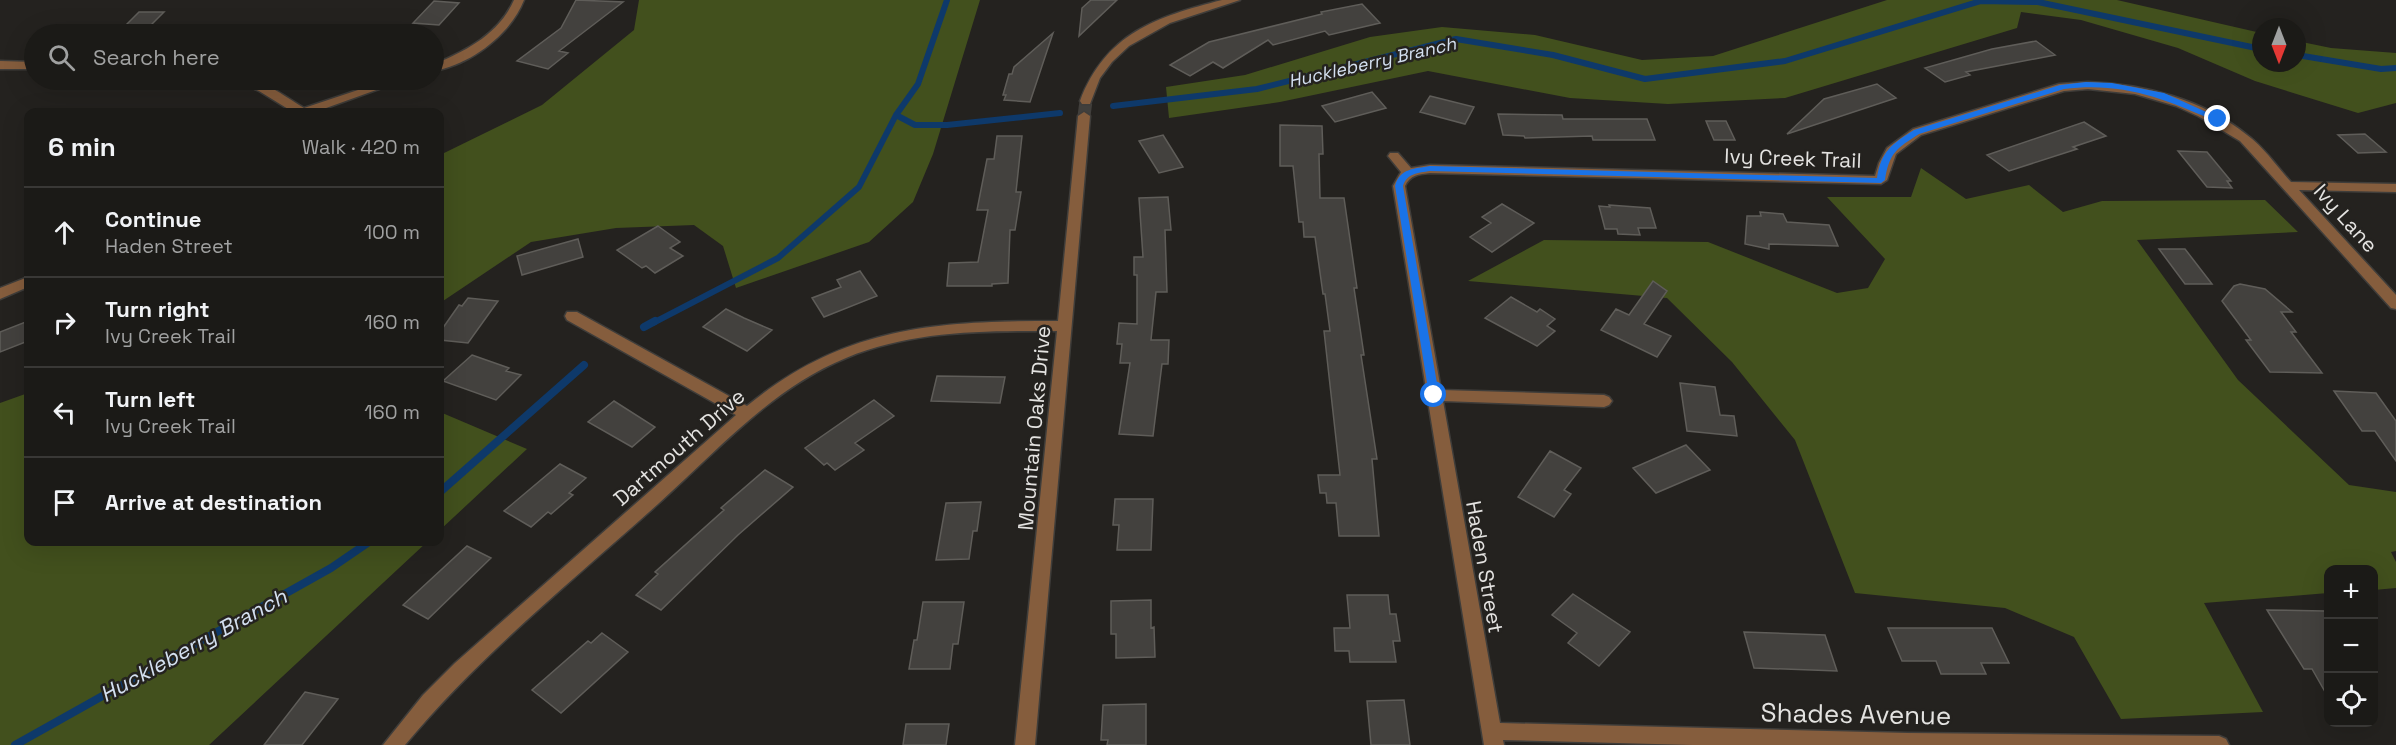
<!DOCTYPE html>
<meta charset="utf-8">
<style>
:root{--surface:#1b1a17;--page:#282724;--text:#f1f3f6;--muted:#a0a1a1;--line:#393836}
body{margin:0;font-family:"Space Grotesk",sans-serif;background:var(--page);color:var(--text)}
.controls{position:absolute;right:18px;bottom:18px;display:grid;overflow:hidden;border-radius:12px;box-shadow:0 6px 24px #0002}
.controls button{width:54px;height:54px;display:grid;place-items:center;padding:0;border:0;border-bottom:2px solid var(--line);background:var(--surface);color:var(--text);font:30px sans-serif}
.compass{position:absolute;left:2252px;top:18px;width:54px;height:54px;border-radius:50%;background:var(--surface);box-shadow:0 6px 24px #0002;rotate:180deg}
.stop{position:absolute;width:18px;height:18px;margin:-14px;border:4px solid #1a73e8;border-radius:50%;background:#fff}
.stop.end{background:#1a73e8;border-color:#fff;box-shadow:0 2px 6px #0008}
.list{margin:0;padding:0;list-style:none}
h2{display:flex;justify-content:space-between;align-items:center;height:78px;margin:0;padding:0 24px;font-size:26px}
h2 small{font-size:20px;font-weight:400;color:var(--muted)}
.list li{display:grid;grid-template-columns:39px 1fr auto;gap:18px;align-items:center;box-sizing:border-box;height:90px;padding:0 24px;border-top:2px solid var(--line)}
.list b{display:block;font-size:22px;white-space:nowrap}
.list p{margin:0;font-size:20px;white-space:nowrap;color:var(--muted)}
.list em{font-size:20px;font-style:normal;color:var(--muted)}
.icon{flex:none;width:33px;height:33px;fill:none;stroke:currentColor;stroke-width:2;stroke-linecap:round;stroke-linejoin:round}
.map{position:relative;flex:none;width:2396px;height:745px;overflow:hidden}
.search{position:absolute;background:var(--surface);box-shadow:0 6px 24px #0002;left:24px;top:24px;width:420px;height:66px;display:flex;align-items:center;gap:15px;box-sizing:border-box;padding:0 21px;border-radius:33px;color:var(--muted);font-size:22px}
.panel{position:absolute;background:var(--surface);box-shadow:0 6px 24px #0002;left:24px;top:108px;width:420px;height:438px;border-radius:12px}
.map>svg:first-child{display:block}
.green{fill:#42501d}
.lines{fill:none;stroke-linecap:round;stroke-linejoin:round}
.stream-far1{stroke:#0e396a;stroke-width:6}
.stream{stroke:#0e396a;stroke-width:8}
.building{fill:#43413e;stroke:#5f5d59;stroke-width:1.5}
.minor-tunnel{stroke:#413f3c;stroke-width:13;stroke-dasharray:13 6;stroke-linecap:butt}
.minor-casing{stroke:#3f3d3a;stroke-width:3}
.minor{fill:#855d3d;fill-rule:evenodd}
.route{fill:#1a73e8}
.labels{text-anchor:middle;dominant-baseline:central;stroke-width:5;stroke-linejoin:round;paint-order:stroke}
.far-water-label{font-size:18px;font-style:italic;fill:#d4e0f0;stroke:#24221f}
.street-label{font-size:21px;fill:#e4e3e1;stroke:#24221f}
.water-label{font-size:22px;font-style:italic;fill:#d4e0f0;stroke:#24221f}
.near-street-label{font-size:26px;fill:#e4e3e1;stroke:#24221f}
</style>
<div class="map">
<svg width="2396" height="745" viewBox="0 0 2396 745">
<rect width="100%" height="100%" fill="#24221f"/>
<path class="green" d="M639,0H980L933,154L913,202L869,242L736,288L723,246L694,225L616,228L531,242L443,301L440,308V155L542,105L634,30Z
M1887,0H2117L2261,33V63H2297V41L2331,48L2396,53V103L2358,113L2255,81L2178,48L2081,20L2021,12L2017,28L1785,98L1668,104L1570,98L1428,71L1280,102L1169,118L1166,87L1245,75L1370,37L1442,27L1535,35L1642,60L1713,56Z
M1921,168L1966,199L2029,185L2063,212L2102,201L2265,200L2298,232L2137,240L2238,380L2349,485L2396,492V551L2391,552L2396,562V588L2374,590V570H2328V593L2204,603L2263,712L2121,719L2074,637L2005,608L1855,593L1795,440L1732,362L1667,298L1468,281L1544,240L1708,242L1837,293L1868,288L1885,259L1827,197H1911Z
M28,393V542H427L209,745H0V403Z
M440,412L527,449L440,530Z"/>
<g class="lines">
<path class="stream-far1" d="M2297,55L2381,69L2396,68
M1113,106L1257,89L1456,39L1553,55L1645,79L1785,61L1981,1L2038,2L2261,49
M896,115L915,125H947L1060,113
M653,323L778,258L859,187L896,115L918,84L947,0"/>
<path class="stream" d="M644,327L655,321
M440,492L584,365
M15,745L331,568L369,542"/>
</g>
<path class="building" d="M576,0L623,2L559,51L568,53L548,69L517,61L561,28Z
M1091,0H1117L1079,36L1082,8Z
M434,1L459,3L439,25L413,23Z
M1362,4L1380,23L1329,35L1325,31L1273,45L1268,40L1223,68L1213,62L1190,76L1170,65L1209,42L1322,14L1321,12Z
M139,12H164L144,32H119Z
M1053,33L1030,102L1004,100L1006,95H1003L1009,74H1012L1014,67Z
M2036,41L2055,55L1966,72L1970,75L1945,82L1925,68L1992,49Z
M1877,84L1896,98L1787,134L1824,99Z
M1372,92L1386,108L1335,122L1322,106Z
M1430,96L1474,107L1465,124L1420,112Z
M1498,114L1562,115L1563,119H1647L1655,140H1593L1592,136L1525,138L1524,136L1503,135Z
M1706,121H1726L1735,140H1714Z
M2084,122L2106,136L2073,147L2077,149L2009,171L1987,155Z
M1280,125L1322,126L1323,154H1319L1320,198H1344L1357,288H1354L1364,355H1361L1377,459H1372L1379,536H1339L1336,503H1327L1326,493H1320L1318,475H1340L1324,331H1330L1325,294H1323L1315,237H1304L1303,222H1299L1293,166H1280Z
M2365,134L2386,152L2358,153L2338,135Z
M1163,135L1183,167L1159,173L1139,141Z
M997,136H1022L1016,192H1021L1015,230H1010L1008,283L992,284V286H947L949,263L978,262L988,210H977L987,159H994Z
M2178,151L2207,152L2231,181H2227L2232,188L2207,187Z
M1168,197L1171,230H1165L1167,292H1156L1151,340H1169L1168,364H1162L1153,436L1119,434L1130,363H1120L1122,344H1117L1119,323L1137,324V275H1134V257H1143L1139,198Z
M1502,204L1534,223L1492,252L1470,237L1491,223L1482,217Z
M1609,205L1650,208L1656,228H1638L1640,235L1618,234L1617,229H1605L1599,206L1610,207Z
M1760,212L1783,214L1787,222L1829,225L1838,246L1769,244V249L1745,244L1747,216H1761Z
M658,226L680,242L670,248L683,256L655,273L646,266L642,268L617,250Z
M578,239L583,257L522,275L517,256Z
M2159,249H2185L2212,284H2185Z
M860,271L877,296L824,317L812,298L841,287L837,280Z
M1653,281L1667,291L1644,324L1671,336L1657,357L1601,330L1616,309L1629,315Z
M2240,284L2265,289L2292,312H2281L2296,332H2291L2322,373L2270,372L2246,340H2251L2222,301L2234,286Z
M1511,297L1537,312L1540,309L1555,319L1547,326L1555,331L1537,346L1485,318Z
M468,298L498,301L468,343L440,340V332L459,305L462,306Z
M726,309L744,318L772,330L747,351L703,327Z
M28,321V341L0,352V332Z
M472,355L509,368L506,371L521,375L496,400L443,381Z
M937,376L1005,377L1000,403L931,401Z
M1680,383L1715,387L1720,415L1734,416L1737,436L1687,431Z
M2334,391L2376,393L2396,421V461L2375,431H2362Z
M874,400L894,416L855,443L864,450L835,470L827,463L824,465L805,448Z
M614,401L655,427L632,447L588,422Z
M1686,445L1710,470L1656,493L1633,468Z
M1550,451L1581,468L1564,490L1571,494L1554,517L1518,497Z
M560,464L586,478L569,493L573,495L551,514L548,512L531,527L504,511Z
M765,470L793,487L738,535L661,610L636,595L658,574L655,572L724,510L721,508Z
M1115,499H1153L1151,550H1117L1119,525H1113Z
M981,502L977,531H973L969,559L936,560L946,503Z
M467,546L491,558L428,619L403,605Z
M1573,594L1630,632L1599,666L1568,643L1577,633L1552,615Z
M1347,595H1388L1390,614H1396L1400,641H1393L1396,662H1350L1349,651H1335L1334,628H1350Z
M1151,600V628L1154,627L1155,657L1116,658V634H1111V601Z
M923,602H964L958,644H953L950,669H909L914,640H917Z
M2267,610L2325,611L2328,617V697L2312,669H2304Z
M1888,628H1992L2009,663H1981L1986,674H1941L1936,661H1902Z
M1744,632L1825,635L1837,671L1754,668Z
M602,633L628,652L561,713L532,690L588,641L591,643Z
M305,692L338,699L302,745H264Z
M1404,700L1410,745H1371L1367,701Z
M1146,704V745H1107L1108,740H1101L1103,705Z
M906,724H949L946,745H903Z"/>
<g class="lines">
<path class="minor-tunnel" d="M1084,116L1086,101"/>
<defs>
<path id="minor" d="M514,0H524C510,35 471,64 434,71V64C466,51 499,34 514,0Z
M1222,0H1240L1170,23L1129,46L1112,62L1100,78L1090,104H1082L1080,101C1106,33 1156,17 1222,0Z
M0,61L34,62V69H0Z
M235,80C261,77 282,95 304,108L388,80H404L315,112H293L259,91Z
M2088,82C2143,84 2203,99 2247,135C2264,147 2277,167 2291,182L2396,184V192L2299,190L2396,295V309L2391,308L2240,141L2198,116L2176,106L2135,94L2088,89L2064,91L1921,135L1896,154L1887,180L1881,184L1430,173C1419,174 1410,175 1405,186L1441,390L1604,395L1609,397L1612,401L1609,405L1604,407L1443,401L1500,723L1908,733L2219,736L2226,739L2229,745H1692L1503,740L1504,745H1484L1393,186L1401,172L1388,156L1390,153H1398L1411,168L1430,165L1875,176L1879,163L1887,148L1913,129L2059,84Z
M1084,112L1090,116L1035,745H1015L1057,331C986,331 913,330 846,358C772,388 716,452 658,504C571,582 479,656 405,745H383L423,695L455,663L736,415L567,320L565,316L567,312H577L747,406C844,326 937,321 1058,321L1078,116Z
M28,277V287L0,299V288Z"/>
</defs>
<use href="#minor" class="minor-casing"/>
<use href="#minor" class="minor"/>
</g>
<path class="route" d="M2086,82L2112,83L2164,93L2222,119L2215,121C2162,98 2123,82 2064,89L1919,134C1897,148 1889,153 1885,180L1881,183L1430,171C1418,173 1407,173 1403,186L1439,395L1434,399L1429,395L1395,186C1400,168 1414,169 1430,166L1877,178C1881,151 1892,144 1914,130L2060,85Z"/>
<g class="labels">
<g class="far-water-label">
<text transform="translate(1372 62) rotate(-13)">Huckleberry Branch</text>
</g>
<g class="street-label">
<text transform="translate(1793 158) rotate(2)">Ivy Creek Trail</text>
<text transform="translate(2346 218) rotate(48)">Ivy Lane</text>
<text transform="translate(1034 428) rotate(-85)">Mountain Oaks Drive</text>
<text transform="translate(679 447) rotate(-41)">Dartmouth Drive</text>
<text transform="translate(1485 567) rotate(80)">Haden Street</text>
</g>
<g class="water-label">
<text transform="translate(193 645) rotate(-29)">Huckleberry Branch</text>
</g>
<g class="near-street-label">
<text transform="translate(1856 714) rotate(1)">Shades Avenue</text>
</g>
</g>
</svg>
<div class="controls">
<button>+</button>
<button>−</button>
<button><svg class="icon" aria-label="locate" viewBox="0 0 24 24"><circle cx="12" cy="12" r="6"/><path d="M12 2v4M12 18v4M2 12h4M18 12h4"/></svg></button>
</div>
<svg class="compass" viewBox="-18 -18 36 36"><path d="M0-13l5 13h-10z" fill="#e53935"/><path d="M0 13l5-13h-10z" fill="#a0a1a1"/></svg>
<div class="stop" style="left:1434px;top:395px"></div>
<div class="stop end" style="left:2218px;top:119px"></div>
<div class="search"><svg class="icon" aria-label="search" viewBox="0 0 24 24"><circle cx="10" cy="10" r="6"/><path d="M15 15l6 6"/></svg>Search here</div>
<section class="panel">
<h2>6 min<small>Walk · 420 m</small></h2>
<ul class="list">
<li><svg class="icon" aria-label="ahead" viewBox="0 0 24 24"><path d="M12 20V5M6 11l6-6 6 6"/></svg><div><b>Continue</b><p>Haden Street</p></div><em>100 m</em></li>
<li><svg class="icon" aria-label="right" viewBox="0 0 24 24"><path d="M7 20v-9h11M14 6l5 5-5 5"/></svg><div><b>Turn right</b><p>Ivy Creek Trail</p></div><em>160 m</em></li>
<li><svg class="icon" aria-label="left" viewBox="0 0 24 24"><path d="M17 20v-9H6M10 6l-5 5 5 5"/></svg><div><b>Turn left</b><p>Ivy Creek Trail</p></div><em>160 m</em></li>
<li><svg class="icon" aria-label="arrive" viewBox="0 0 24 24"><path d="M6 21V4h12l-3 4 3 4H6"/></svg><div><b>Arrive at destination</b></div></li>
</ul>
</section>
</div>
